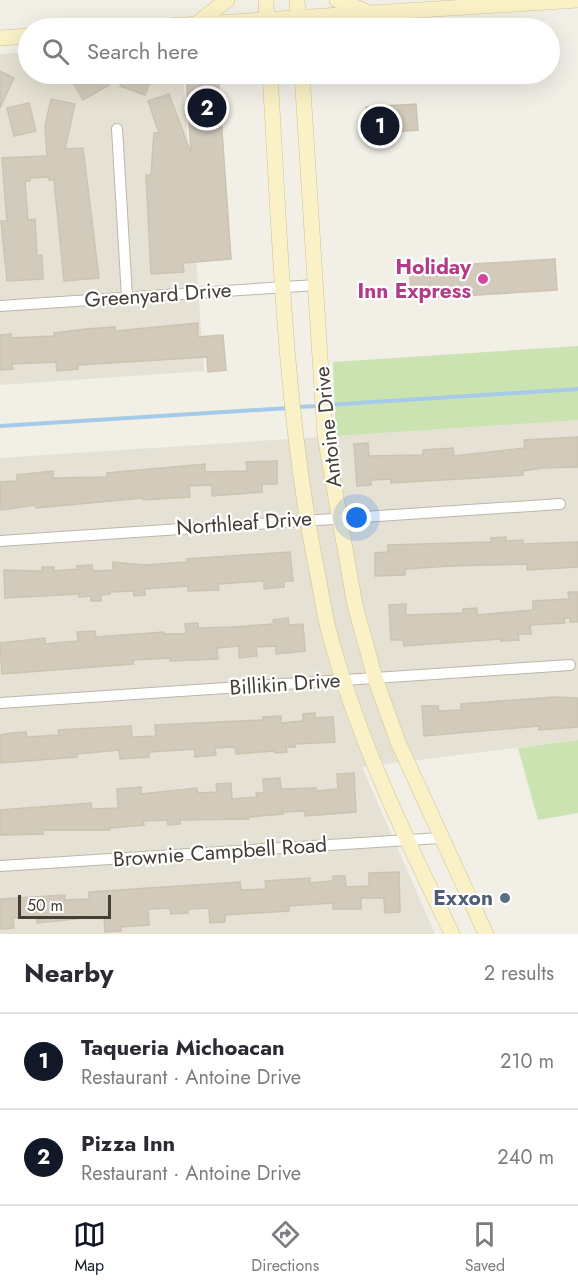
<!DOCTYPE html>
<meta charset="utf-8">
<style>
:root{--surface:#fff;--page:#f2f2f3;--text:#2b2b33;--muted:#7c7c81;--line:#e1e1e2;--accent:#111827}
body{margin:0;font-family:Jost,sans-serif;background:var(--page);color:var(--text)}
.scale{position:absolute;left:18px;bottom:15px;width:93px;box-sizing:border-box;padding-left:6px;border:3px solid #443f36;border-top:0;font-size:16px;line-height:21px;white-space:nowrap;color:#443f36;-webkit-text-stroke:4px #fff;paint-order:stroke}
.you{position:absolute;left:357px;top:518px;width:21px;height:21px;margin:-15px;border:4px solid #fff;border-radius:50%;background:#1a73e8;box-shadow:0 0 0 9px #1a73e833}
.badge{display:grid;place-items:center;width:39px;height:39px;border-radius:50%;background:var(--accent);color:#fff;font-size:20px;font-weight:700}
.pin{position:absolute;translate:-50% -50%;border:3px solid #fff;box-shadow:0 2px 6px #0006}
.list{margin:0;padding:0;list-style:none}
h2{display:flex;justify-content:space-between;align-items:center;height:78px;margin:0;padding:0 24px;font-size:26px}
h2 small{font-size:20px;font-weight:400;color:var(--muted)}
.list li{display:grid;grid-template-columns:39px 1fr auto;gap:18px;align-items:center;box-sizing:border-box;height:96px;padding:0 24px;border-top:2px solid var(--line)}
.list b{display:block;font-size:22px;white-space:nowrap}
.list p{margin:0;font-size:20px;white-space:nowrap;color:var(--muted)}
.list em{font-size:20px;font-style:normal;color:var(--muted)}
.icon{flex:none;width:33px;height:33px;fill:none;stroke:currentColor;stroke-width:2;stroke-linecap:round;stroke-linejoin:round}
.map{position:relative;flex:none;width:578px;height:934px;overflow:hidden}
.search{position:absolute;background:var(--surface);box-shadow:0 6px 24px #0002;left:18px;right:18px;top:18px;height:66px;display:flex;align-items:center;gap:15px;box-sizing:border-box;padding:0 21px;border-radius:33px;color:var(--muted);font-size:22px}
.sheet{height:270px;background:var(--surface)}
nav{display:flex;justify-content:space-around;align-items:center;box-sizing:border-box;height:84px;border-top:2px solid var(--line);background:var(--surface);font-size:16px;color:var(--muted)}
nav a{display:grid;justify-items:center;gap:3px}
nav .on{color:var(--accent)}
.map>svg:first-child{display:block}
.residential{fill:#e5e1d4}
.green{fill:#cae3b1}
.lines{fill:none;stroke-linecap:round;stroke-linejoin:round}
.stream{stroke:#a6caea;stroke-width:4}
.building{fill:#d2cbbc;stroke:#ccc3b0;stroke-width:1.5}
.minor-casing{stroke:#bcb7a9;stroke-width:12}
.secondary-casing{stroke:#cec398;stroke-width:16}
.minor{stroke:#fff;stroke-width:10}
.secondary{stroke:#faf1c7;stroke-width:15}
.hotel-dot{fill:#d1479c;stroke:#fff;stroke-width:2}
.service-dot{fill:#5c6f8a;stroke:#fff;stroke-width:2}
.labels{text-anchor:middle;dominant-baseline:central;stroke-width:4.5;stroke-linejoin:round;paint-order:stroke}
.hotel-label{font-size:21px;font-weight:bold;fill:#b23c85;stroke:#fff;text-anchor:end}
.street-label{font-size:21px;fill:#443f36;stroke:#fff}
.service-label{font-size:21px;font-weight:bold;fill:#4e5e75;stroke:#fff;text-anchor:end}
</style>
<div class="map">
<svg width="578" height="934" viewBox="0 0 578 934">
<rect width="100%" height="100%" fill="#f1efe6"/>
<path class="residential" d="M28,52V74H183L204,371L0,385V54Z
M578,420V740L362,767L435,934H0V458Z"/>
<path class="green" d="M578,346V420L336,436L333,362Z
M578,740V813L538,820L518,748Z"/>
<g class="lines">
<path class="stream" d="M327,405L578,389
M297,407L320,406
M0,426L290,408"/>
</g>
<path class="building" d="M0,71L14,78L0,108Z
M75,74H102L109,85L83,100L70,77Z
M125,74H153L145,95L120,86Z
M186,74H218L231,259L183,263L184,272L151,274L146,175H151L154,133H159L148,101L169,94L191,153Z
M51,99L75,104L65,149L83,148L99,278L64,281L54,180H49V177L30,178V181H25L28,220L35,219L37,256L42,255L43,279L7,281L1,221H7L2,158L47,156L45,126Z
M29,103L36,131L14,136L7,108Z
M416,104L418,130L368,134L366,107Z
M555,259L557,290L412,299L409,268Z
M198,323V337L223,335L226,370L208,372L207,357L78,365V369L57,371L56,362L12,364L13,369L0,370V335L11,334V338L54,336V333L85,329L115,327V331Z
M578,437V467L542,468L523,471V475L493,477L391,483V479L371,480V485L357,486L354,444L368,443L369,456L423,455V450L453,448L454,456L525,448L524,440Z
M277,461V484H262V492L212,496V485L189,486L190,497L143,500V498L36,508V505L1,510L0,482L17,481V475L53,471V478L107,477V473L205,464V472L247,471L246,462Z
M506,537V541L523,540V544L578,542V567L527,570V564L450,566L405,569V575L375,576V553L388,552V545L491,542V538Z
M290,552L293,581H284V587L264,589V581L218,584L219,590L188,591V586L145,589V595L134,596L133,591L110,592V594L101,595V601H91V596L79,597V594L5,598L4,570L42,571V567H54V571L78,569L77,566L92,565L93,571L113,570V562L144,565L187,562V559Z
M568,592H578V622H570V618H564L565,623L530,625L531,634H518L519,640L501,641V639L404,646L403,640H391L389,605L406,604V615L463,613V609L477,608V615L533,610V601L569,599Z
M288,618L289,625L303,624L305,651L276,654V646L256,647L257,656L239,658V646L217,648L218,659L170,661V658L133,660V664L2,674L0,643L45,638V644L66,642L78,641L77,632L95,631L96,637L164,632V634H186L185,624L198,623V628L233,627L274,624L273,620Z
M555,697L578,698V727L539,730V726L424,736L422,706H438L439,711L461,710V704Z
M315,713V718L333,717L335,742L295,744V747H286L287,752L275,753V751L236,754L235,747L215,748L216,755L195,757V749L149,752V757L120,759L119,750L77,754V757L0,763V735L12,733L26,732L27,737L59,735L58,730L131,726L132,737L156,736L155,725L263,720V717L281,716V723L303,721V714Z
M354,773L356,812L305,816V811L283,812V814L249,817V819L180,820V824L168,825L167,820L143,821L144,825L110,828V830H42L43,834L0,835V810L91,803L92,809L118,808L117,789L141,787V794L197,788V793L217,792L216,784L231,783L232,799L257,797L256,793H264L263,779L280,778L281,789L316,788V791L338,789L337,774Z
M399,872L400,912L385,913L384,898H361V909H333V903L289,906V911L225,915V922L210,923L209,908L188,909V913L171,914L170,908L148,909L149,925L120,927L121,931L105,932L104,916L37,923V917L13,918L14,928L0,929V899L65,895V900L89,899V892L240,882L241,890L266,889L265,881L310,878V883L333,881V876H345L346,887L369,886V873Z"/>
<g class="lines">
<defs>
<path id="minor" d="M117,129L127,297
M0,306L316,285
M0,541L560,504
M0,703L570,665
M0,866L440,838"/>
<path id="secondary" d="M266,0L267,28
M297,0L299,28
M337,0L365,11
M195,25L227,0
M136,28L578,0
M0,38L28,36
M270,74C280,236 284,401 315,561C320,584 323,609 329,632C357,737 405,837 452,934
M302,74L325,436L355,605L375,678L398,742L486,934"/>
</defs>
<use href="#minor" class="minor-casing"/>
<use href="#secondary" class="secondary-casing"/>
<use href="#minor" class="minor"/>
<use href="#secondary" class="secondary"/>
</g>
<circle class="hotel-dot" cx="483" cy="279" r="6"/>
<circle class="service-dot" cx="505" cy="898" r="6"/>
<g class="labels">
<g class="hotel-label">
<text x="471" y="267">Holiday<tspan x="471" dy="24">Inn Express</tspan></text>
</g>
<g class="street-label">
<text transform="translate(158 295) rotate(-4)">Greenyard Drive</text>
<text transform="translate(328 427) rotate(-96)">Antoine Drive</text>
<text transform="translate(244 523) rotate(-4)">Northleaf Drive</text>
<text transform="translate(285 684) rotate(-4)">Billikin Drive</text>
<text transform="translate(220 852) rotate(-4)">Brownie Campbell Road</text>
</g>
<g class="service-label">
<text x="493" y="898">Exxon</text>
</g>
</g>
</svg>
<div class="scale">50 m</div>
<div class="you"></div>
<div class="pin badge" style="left:380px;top:126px">1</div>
<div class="pin badge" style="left:207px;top:108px">2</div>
<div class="search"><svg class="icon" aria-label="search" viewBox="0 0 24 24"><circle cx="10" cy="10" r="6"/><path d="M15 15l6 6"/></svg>Search here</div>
</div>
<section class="sheet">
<h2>Nearby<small>2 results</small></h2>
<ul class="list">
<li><span class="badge">1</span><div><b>Taqueria Michoacan</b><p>Restaurant · Antoine Drive</p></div><em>210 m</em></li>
<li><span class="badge">2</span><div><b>Pizza Inn</b><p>Restaurant · Antoine Drive</p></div><em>240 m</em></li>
</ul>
</section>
<nav>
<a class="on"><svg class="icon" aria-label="map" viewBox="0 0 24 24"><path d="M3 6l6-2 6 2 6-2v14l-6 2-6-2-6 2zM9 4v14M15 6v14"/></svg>Map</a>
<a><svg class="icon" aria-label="directions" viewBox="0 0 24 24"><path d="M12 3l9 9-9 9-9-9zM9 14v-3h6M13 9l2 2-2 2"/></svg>Directions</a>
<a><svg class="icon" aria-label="saved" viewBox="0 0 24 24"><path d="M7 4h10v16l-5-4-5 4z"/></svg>Saved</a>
</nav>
